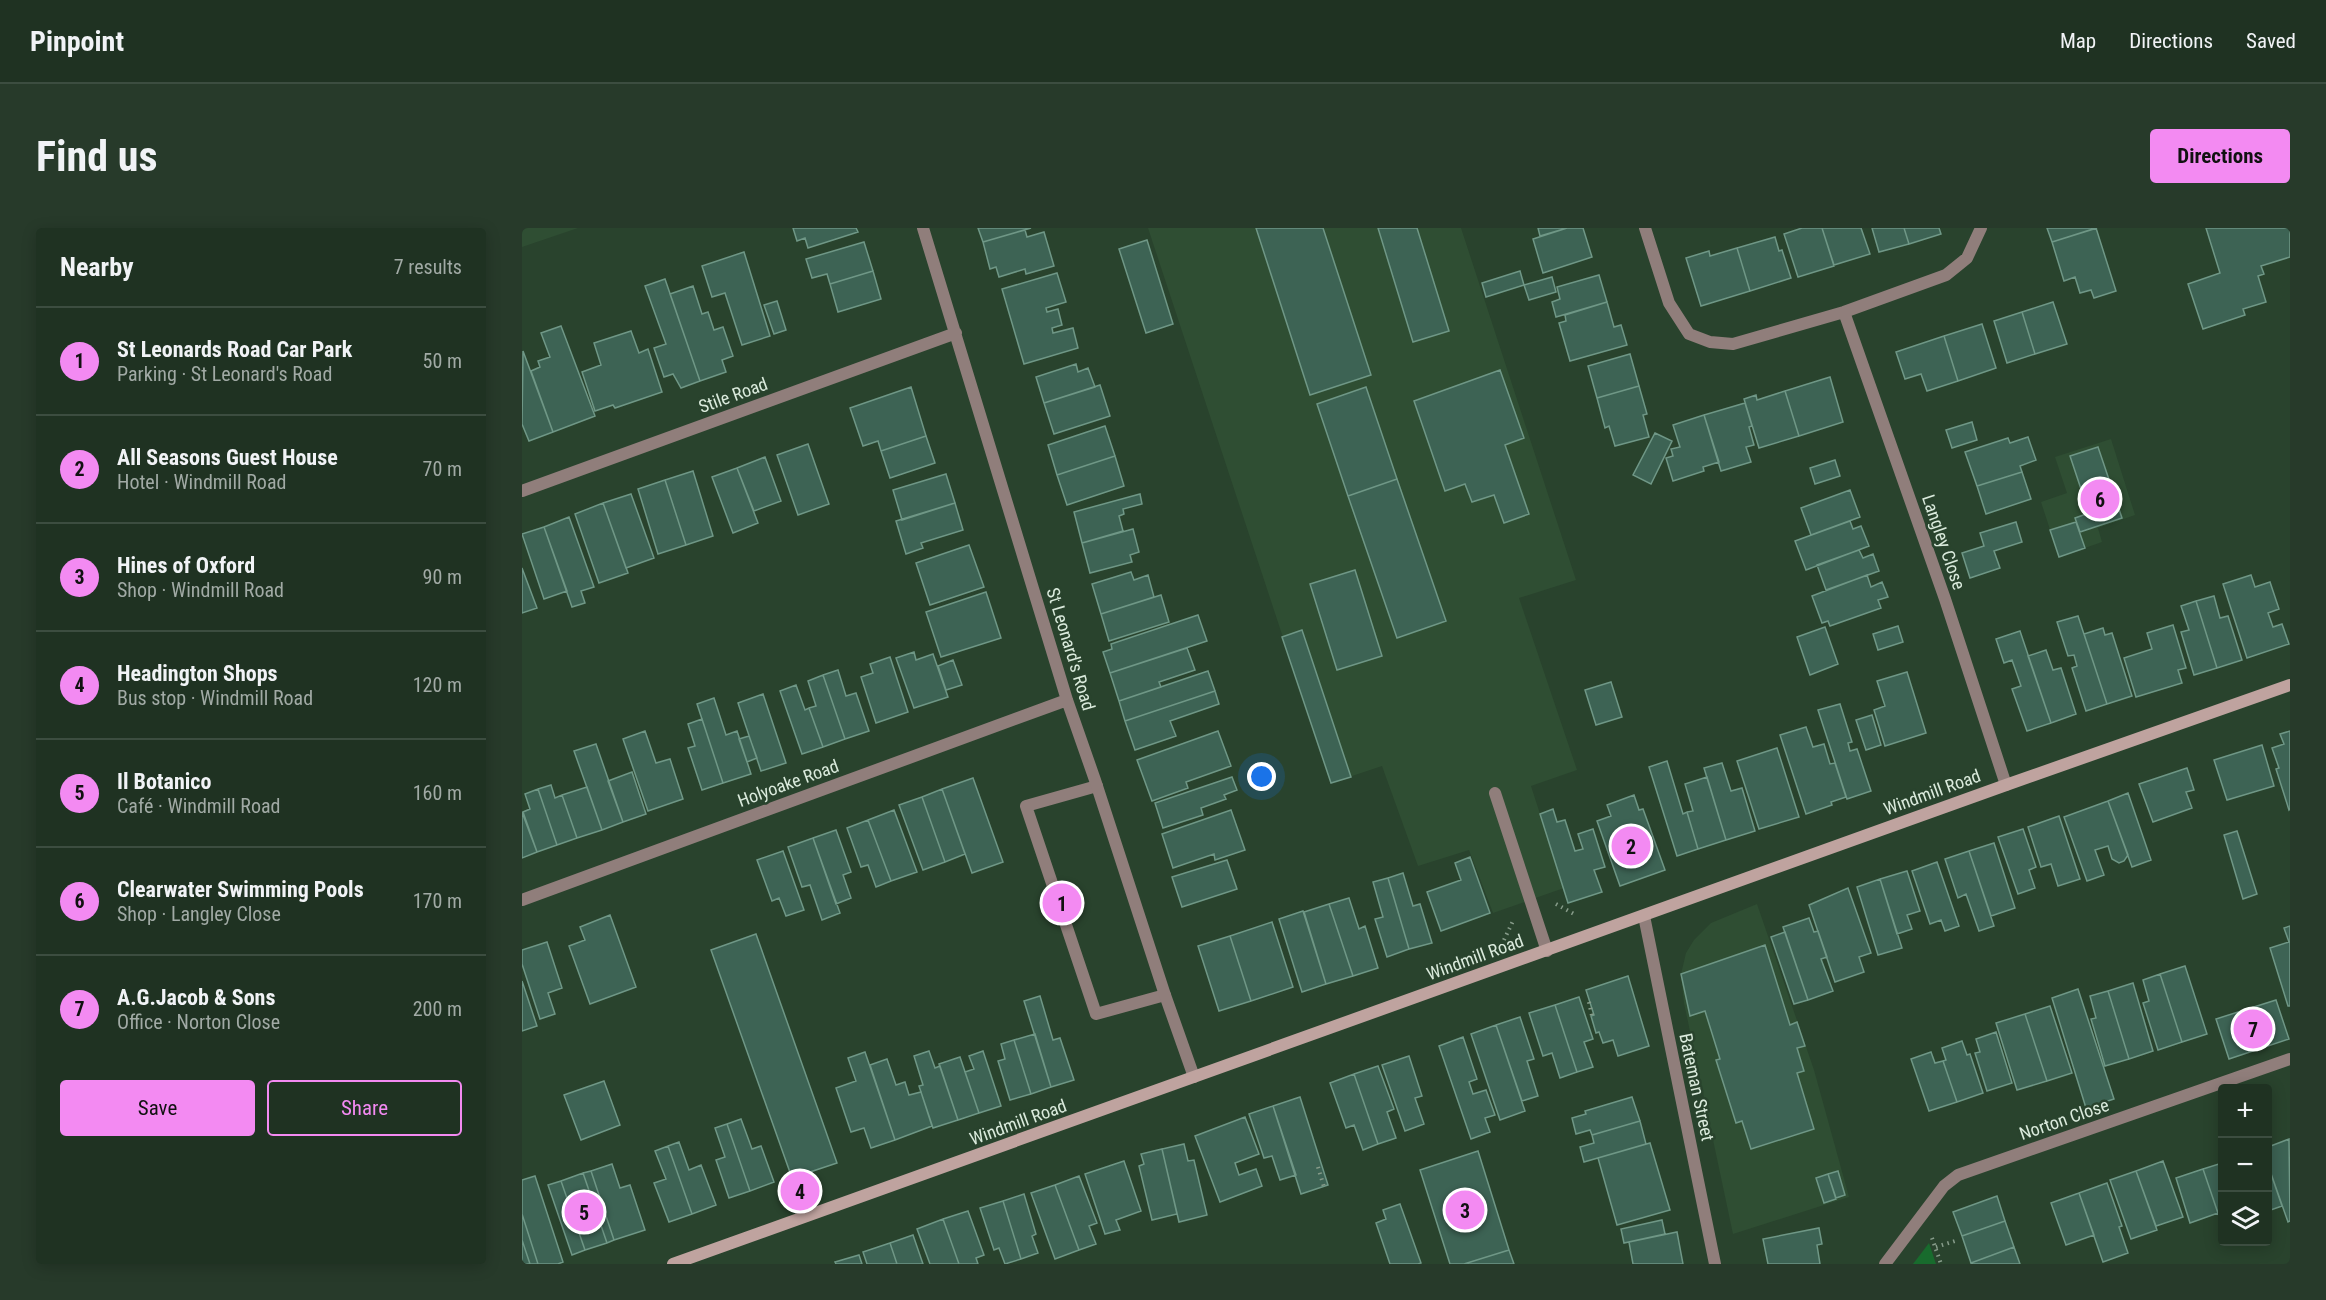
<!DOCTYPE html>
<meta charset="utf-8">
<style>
:root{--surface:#1f3222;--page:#273a2a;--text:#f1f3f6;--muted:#a1aaa5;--line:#3c4d40;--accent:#f38af2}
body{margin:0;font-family:"Roboto Condensed",sans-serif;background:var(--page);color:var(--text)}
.controls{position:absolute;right:18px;bottom:18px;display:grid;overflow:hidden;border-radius:6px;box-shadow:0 3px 15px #0003}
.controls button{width:54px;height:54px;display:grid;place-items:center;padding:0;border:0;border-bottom:2px solid var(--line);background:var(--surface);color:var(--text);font:30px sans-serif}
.you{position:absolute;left:740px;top:549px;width:21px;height:21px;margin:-15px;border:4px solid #fff;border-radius:50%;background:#1a73e8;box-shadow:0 0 0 9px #1a73e833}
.badge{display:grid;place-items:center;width:39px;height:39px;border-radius:50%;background:var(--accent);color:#111;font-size:20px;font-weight:700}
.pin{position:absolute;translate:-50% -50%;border:3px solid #fff;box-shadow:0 2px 6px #0006}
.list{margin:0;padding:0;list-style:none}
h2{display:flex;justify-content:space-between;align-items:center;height:78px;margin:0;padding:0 24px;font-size:26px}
h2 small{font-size:20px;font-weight:400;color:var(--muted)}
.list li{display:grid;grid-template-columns:39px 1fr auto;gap:18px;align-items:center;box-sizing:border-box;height:108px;padding:0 24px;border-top:2px solid var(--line)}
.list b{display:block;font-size:22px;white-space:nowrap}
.list p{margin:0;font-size:20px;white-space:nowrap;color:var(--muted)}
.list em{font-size:20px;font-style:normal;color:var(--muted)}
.actions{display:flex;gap:12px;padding:18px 24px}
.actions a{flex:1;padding:14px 0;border:2px solid var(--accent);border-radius:6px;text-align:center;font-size:21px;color:var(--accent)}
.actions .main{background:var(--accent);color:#111}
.icon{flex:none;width:33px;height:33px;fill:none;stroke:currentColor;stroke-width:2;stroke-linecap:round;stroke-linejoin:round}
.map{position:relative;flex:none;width:1768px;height:1036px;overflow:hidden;border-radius:6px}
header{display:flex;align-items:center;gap:36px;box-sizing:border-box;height:84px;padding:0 30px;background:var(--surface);border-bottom:2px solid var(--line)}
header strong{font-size:28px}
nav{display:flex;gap:33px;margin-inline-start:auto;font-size:21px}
.intro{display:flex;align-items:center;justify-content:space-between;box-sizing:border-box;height:144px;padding:0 36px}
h1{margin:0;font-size:42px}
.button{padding:15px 27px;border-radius:6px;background:var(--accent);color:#111;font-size:21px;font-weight:700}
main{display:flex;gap:36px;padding:0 36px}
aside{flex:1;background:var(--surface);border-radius:6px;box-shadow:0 3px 15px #0003}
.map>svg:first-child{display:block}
.built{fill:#2f4e33}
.green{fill:#186b2d}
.building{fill:#3d6354;stroke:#6f9786;stroke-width:1.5}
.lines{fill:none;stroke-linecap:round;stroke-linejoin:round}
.path{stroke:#869b89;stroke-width:4;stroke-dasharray:1.5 4.5;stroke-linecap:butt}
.lane{stroke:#907e7b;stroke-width:12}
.street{stroke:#907e7b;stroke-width:12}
.secondary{stroke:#bfa39f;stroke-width:12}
.labels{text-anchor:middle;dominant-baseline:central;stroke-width:5;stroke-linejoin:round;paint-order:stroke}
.street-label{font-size:18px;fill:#dbebdd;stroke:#29432d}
</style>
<header>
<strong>Pinpoint</strong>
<nav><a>Map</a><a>Directions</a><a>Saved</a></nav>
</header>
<div class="intro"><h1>Find us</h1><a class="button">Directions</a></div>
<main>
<aside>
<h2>Nearby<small>7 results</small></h2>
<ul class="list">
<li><span class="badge">1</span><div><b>St Leonards Road Car Park</b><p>Parking · St Leonard's Road</p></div><em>50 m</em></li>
<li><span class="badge">2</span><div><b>All Seasons Guest House</b><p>Hotel · Windmill Road</p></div><em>70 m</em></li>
<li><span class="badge">3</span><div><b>Hines of Oxford</b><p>Shop · Windmill Road</p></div><em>90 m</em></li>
<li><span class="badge">4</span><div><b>Headington Shops</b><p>Bus stop · Windmill Road</p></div><em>120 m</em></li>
<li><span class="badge">5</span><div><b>Il Botanico</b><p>Café · Windmill Road</p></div><em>160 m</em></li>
<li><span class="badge">6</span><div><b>Clearwater Swimming Pools</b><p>Shop · Langley Close</p></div><em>170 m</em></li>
<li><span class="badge">7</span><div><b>A.G.Jacob &amp; Sons</b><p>Office · Norton Close</p></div><em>200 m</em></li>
</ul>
<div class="actions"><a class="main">Save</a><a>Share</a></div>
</aside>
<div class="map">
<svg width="1768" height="1036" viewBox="0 0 1768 1036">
<rect width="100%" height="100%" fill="#29432d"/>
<path class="built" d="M0,0H56L0,19Z
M626,0H939L1054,352L997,370L1055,542L1009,558L1042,660L971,685L947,622L896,638L860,538L809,555Z
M1589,211L1613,287L1576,300L1580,314L1537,329L1519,274L1545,265L1533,229Z
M1235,676L1292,842L1327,969L1211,1006L1162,775L1159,746L1164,725L1172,712L1189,695Z"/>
<path class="green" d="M1407,1015L1414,1036H1391Z"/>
<path class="building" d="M271,0H334L336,4L286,20L283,10L275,13Z
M456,0H509L461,14Z
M734,0H801L849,147L788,167Z
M856,0H895L927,103L891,114Z
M1016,0H1045L1018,8Z
M1045,0H1061L1070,29L1021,45L1011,11Z
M1280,0H1300L1312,38L1276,49L1262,6Z
M1300,0H1339L1348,26L1312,37Z
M1350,0H1382L1387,16L1357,24Z
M1382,0H1417L1419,6L1387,16Z
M1525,0H1575L1530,14Z
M1574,0L1594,63L1572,70L1569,62L1558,65L1553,49L1542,53L1530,14Z
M1684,0H1768V29L1739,38L1742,46L1736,48L1744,74L1721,81L1723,87L1681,101L1666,56L1698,45Z
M503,2L505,9L522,4L532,38L504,46L503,41L477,49L474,39L468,41L461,14Z
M1253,9L1257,23L1260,22L1269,50L1228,63L1215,20Z
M625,12L651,96L624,105L597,21Z
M342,14L351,43L308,56L305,46L290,50L284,31Z
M1215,20L1228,63L1179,78L1164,30L1187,23L1188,28Z
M222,24L248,108L220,117L203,65L190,69L180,38Z
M351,43L359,71L316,84L308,56Z
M998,43L1002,57L964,69L960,55Z
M535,45L544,74L524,80L525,84L536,81L540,97L530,100L531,105L551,100L556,120L502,136L480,61Z
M1077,47L1085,74L1034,89L1030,74L1038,71L1035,59Z
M1030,49L1034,64L1007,72L1002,57Z
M143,51L178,153L159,160L151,146L142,149L132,120L144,116L123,58Z
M171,58L180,86L186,84L192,102L201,99L211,128L200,132L204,144L178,153L148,66Z
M255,73L264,102L252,106L242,77Z
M1085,74L1092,99L1099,97L1105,117L1048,133L1037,95L1044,93L1043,87Z
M1531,74L1545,116L1513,126L1500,84Z
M1500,84L1513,126L1485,135L1472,93Z
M1460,96L1474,140L1436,153L1422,108Z
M39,98L73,188L31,204L9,143L18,139L16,133L28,129L19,105Z
M109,103L117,125L126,121L140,164L93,180L91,177L73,183L60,144L79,137L72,115Z
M1422,108L1436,153L1405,163L1399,146L1383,151L1374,124Z
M1,123L31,204L7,213L0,196Z
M1108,126L1117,158L1075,170L1066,138Z
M554,136L556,144L566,140L573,159L522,175L514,149Z
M978,142L1002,210L983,217L1007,286L982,295L972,267L950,274L943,256L923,263L892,173Z
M1308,149L1321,194L1277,208L1263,163Z
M578,157L588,188L532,206L522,175Z
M1117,158L1125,186L1121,187L1127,209L1093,218L1087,198L1083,200L1075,170Z
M389,159L404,208L359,223L356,213L341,218L328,180Z
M844,159L875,251L826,268L795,176Z
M1263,163L1277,208L1237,220L1222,171L1234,167L1235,172Z
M1223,175L1230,198L1227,199L1232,217L1224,219L1229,234L1199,243L1182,187Z
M1182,187L1197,234L1181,239L1182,243L1151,253L1144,230L1151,228L1149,221L1158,219L1151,197Z
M1450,194L1455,212L1430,220L1424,202Z
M583,198L593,228L535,247L526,217Z
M1133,205L1150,213L1129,256L1111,247Z
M404,208L413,235L368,250L359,223Z
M1506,209L1514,232L1498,238L1500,244L1455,258L1443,224L1486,210L1488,215Z
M286,216L307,276L276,287L255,227Z
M1576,219L1600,290L1558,304L1553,290L1567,285L1548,228Z
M593,228L602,258L545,277L535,247Z
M243,229L259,273L232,283L215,240Z
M1313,232L1318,248L1293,256L1288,240Z
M215,240L236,295L211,305L190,249Z
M171,243L191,308L164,317L143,252Z
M1500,244L1509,271L1464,286L1455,258Z
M424,246L433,275L380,292L371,262Z
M875,251L924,393L875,410L826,268Z
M143,252L164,317L136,326L116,261Z
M1328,262L1338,289L1289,307L1279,280Z
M109,266L132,330L104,340L81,275Z
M618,266L620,276L601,281L602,286L597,288L601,303L560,315L552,284Z
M81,275L106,345L77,355L53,286Z
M433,275L441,302L399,315L401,320L384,326L374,293Z
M47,289L72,359L59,363L63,375L50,379L22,299Z
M1328,293L1331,301L1339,298L1347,318L1284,342L1273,313Z
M1494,294L1500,314L1472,323L1478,340L1448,350L1440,325L1462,318L1458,305Z
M1554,294L1563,320L1537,329L1528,302Z
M22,299L45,363L22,371L0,306Z
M611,301L617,324L608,327L610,334L568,345L560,315Z
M447,317L462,359L408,377L394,335Z
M1337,322L1341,330L1351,326L1357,343L1304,362L1295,337Z
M0,340L15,380L0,385Z
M833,342L860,428L815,442L788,356Z
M609,344L612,352L626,347L632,369L579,386L570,356Z
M1345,347L1349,359L1360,354L1366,369L1356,372L1359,380L1308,398L1306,393L1300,395L1290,368Z
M1729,347L1733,359L1748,354L1757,381L1746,385L1751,399L1760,396L1767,416L1725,430L1701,356Z
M464,364L479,410L419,429L404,384Z
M639,367L647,394L587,413L579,386Z
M1692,368L1698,390L1706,388L1720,432L1695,440L1674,373Z
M1674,373L1695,440L1672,447L1659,404L1667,402L1659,378Z
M676,387L685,413L588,445L581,424L590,421L589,416Z
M1556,388L1585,476L1564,483L1550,440L1555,438L1552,427L1546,428L1535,394Z
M1651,397L1664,440L1656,442L1660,455L1614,469L1602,430L1630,421L1625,405Z
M1376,398L1381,414L1356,422L1351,406Z
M1303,399L1316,436L1288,447L1275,409Z
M1581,400L1583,407L1590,405L1610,468L1585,476L1562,406Z
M780,402L829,549L809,555L760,409Z
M1498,403L1529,495L1505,503L1490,461L1499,458L1490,432L1482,435L1474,411Z
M665,420L673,442L637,454L639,459L597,473L588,445Z
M1524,422L1531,442L1539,440L1554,486L1529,495L1506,428Z
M392,424L394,432L411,426L426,469L392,480L374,430Z
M368,429L386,484L354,495L339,449L351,445L348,436Z
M431,432L440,457L424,462L416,438Z
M316,442L324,468L334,465L347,503L323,511L301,447Z
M686,443L693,463L603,493L597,473Z
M1385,444L1404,505L1363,518L1352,482L1363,478L1355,453Z
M301,447L323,511L301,519L287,480L294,478L286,453Z
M1089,454L1100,489L1074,497L1063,462Z
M274,457L283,482L287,480L301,519L280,526L258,463Z
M693,463L697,476L648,493L654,508L613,522L603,493Z
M241,466L264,535L239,543L216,475Z
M192,470L204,507L215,503L229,546L201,555L175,476Z
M1318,476L1330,514L1326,515L1328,523L1335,521L1349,563L1325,571L1296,482Z
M1350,487L1359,517L1344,522L1334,492Z
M180,491L201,555L180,562L166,520L173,518L166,496Z
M1284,499L1291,519L1302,516L1308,536L1313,535L1324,569L1309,574L1310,577L1284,586L1258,507Z
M123,503L134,535L148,531L161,571L126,583L101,511Z
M696,503L709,538L664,554L666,560L630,573L615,532Z
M1768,503V581L1767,582L1754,541L1757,540L1750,520L1762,516L1758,506Z
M227,508L235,530L225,534L217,511Z
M74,516L101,594L80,602L52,523Z
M1740,517L1752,558L1705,572L1692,532Z
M1255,520L1277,589L1237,601L1215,533Z
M1145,533L1161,586L1165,584L1176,621L1155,628L1127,539Z
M1200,535L1209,563L1220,560L1233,603L1204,612L1182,540Z
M1665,540L1672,562L1664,564L1670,580L1631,594L1617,556Z
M110,544L124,586L101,594L86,553Z
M710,549L715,562L702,567L704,571L679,580L681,587L641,600L633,575Z
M1185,549L1204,612L1176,621L1165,584L1171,583L1163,556Z
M451,550L481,634L450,645L420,561Z
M29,557L33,570L40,567L55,610L35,617L16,561Z
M65,559L80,602L55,610L40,567Z
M16,561L35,617L15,624L1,584L8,581L3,566Z
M420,561L443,626L423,634L400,569Z
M1606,565L1629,632L1610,639L1586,573Z
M1112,567L1117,582L1121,581L1143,642L1098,658L1075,593L1089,588L1085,577Z
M400,569L423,634L401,642L377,577Z
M1586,573L1606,627L1602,633L1597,635L1590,631L1586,618L1573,622L1582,647L1565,653L1542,589Z
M1031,581L1035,594L1043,592L1053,623L1061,621L1056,606L1071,601L1083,639L1072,642L1080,664L1046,675L1018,586Z
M372,582L395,644L369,653L346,592Z
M709,582L723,622L693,632L692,626L651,640L640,606Z
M0,584L15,624L0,630Z
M1537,588L1558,651L1536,658L1529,636L1519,639L1506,599Z
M346,592L369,653L354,659L346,637L339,639L325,600Z
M1501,601L1514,639L1507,642L1513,660L1496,666L1476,609Z
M314,602L329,644L321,647L329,670L314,676L291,610Z
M1715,603L1735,666L1721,671L1702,607Z
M291,610L318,685L300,692L288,657L280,659L266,619Z
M1472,615L1493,680L1469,688L1447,623Z
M261,623L282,682L264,688L257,670L250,673L235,632Z
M1447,623L1472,698L1457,703L1444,666L1436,670L1423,631Z
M948,629L968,685L919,703L905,664L939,652L933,635Z
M705,632L715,661L660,679L650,649Z
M1415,634L1437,698L1423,703L1419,692L1408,696L1390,643Z
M1385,643L1398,683L1385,687L1390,701L1375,706L1358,651Z
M881,645L891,678L898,676L910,715L887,721L866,650Z
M866,650L887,721L865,729L853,691L861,689L851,654Z
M1358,651L1380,720L1356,727L1335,659Z
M1326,660L1349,725L1337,729L1342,744L1313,754L1287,677Z
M827,670L837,701L843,698L856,740L831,748L807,676Z
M807,676L831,748L804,756L782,684Z
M781,683L804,756L780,764L757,691Z
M88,687L114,759L68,776L47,718L63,712L58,699Z
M1287,690L1292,704L1296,703L1305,729L1299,731L1311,763L1286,772L1261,699Z
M750,694L771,759L729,773L708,708Z
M1768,698V778H1766L1748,720L1767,714L1762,700Z
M1263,704L1286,772L1272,776L1249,709Z
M234,706L315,935L270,950L189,722Z
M708,708L729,773L697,783L676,718Z
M25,714L40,760L26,765L33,786L18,791L0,736V722Z
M1243,717L1268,797L1275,794L1283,818L1275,820L1282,843L1275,845L1292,901L1229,921L1220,893L1214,895L1194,832L1198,831L1183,783L1168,788L1159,746Z
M1663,738L1685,806L1660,814L1638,746Z
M1638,746L1660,814L1636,822L1621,775L1627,773L1621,752Z
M1106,748L1127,818L1096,828L1091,812L1081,815L1077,804L1074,805L1069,788L1072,787L1064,762Z
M0,753L15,798L0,803Z
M1611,755L1631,823L1607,831L1586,763Z
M1556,761L1592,871L1564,880L1530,770Z
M1586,763L1607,831L1583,838L1569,791L1574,790L1568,768Z
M518,768L531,812L538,810L552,852L529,859L502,773Z
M1057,769L1071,811L1062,814L1071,839L1055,844L1033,777Z
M1754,772L1767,811L1707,831L1694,791Z
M1033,777L1055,844L1038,850L1030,825L1021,828L1007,785Z
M1528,778L1550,845L1525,853L1503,786Z
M1503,786L1525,853L1495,862L1474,795Z
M998,789L1012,831L1005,833L1016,868L1000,873L974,797Z
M974,797L1003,883L978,892L949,806Z
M1474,804L1490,855L1465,863L1453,825L1458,824L1454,811Z
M513,806L529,859L509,866L492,812Z
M941,809L955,851L947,854L951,866L964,862L973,887L963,890L968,904L949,911L917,818Z
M492,812L509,866L488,872L476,833L483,831L479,816Z
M1440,813L1445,827L1448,826L1461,865L1435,874L1421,833L1424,832L1420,820Z
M407,823L413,840L418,838L436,892L411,900L397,858L401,857L392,828Z
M461,823L479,878L457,885L443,844L452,841L447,828Z
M343,824L373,912L349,920L342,900L329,904L314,860L334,853L326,830Z
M1409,824L1413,835L1421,833L1435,874L1407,883L1389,831Z
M887,828L900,868L893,870L902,896L883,903L860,837Z
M438,829L457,885L436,892L417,836Z
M365,831L374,857L383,854L387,867L399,864L410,898L373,912L348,837Z
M856,838L872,881L865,884L874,910L856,916L832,846Z
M832,846L856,916L841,922L832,897L824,900L808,855Z
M82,853L98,897L59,912L42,867Z
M778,869L806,957L779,966L751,878Z
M1110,869L1118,893L1070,907L1068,902L1054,906L1050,890L1064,886L1063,883Z
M751,878L774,947L758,952L750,928L742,930L727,886Z
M723,889L737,926L713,935L717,947L734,941L740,958L698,974L673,908Z
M219,891L230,921L239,918L252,954L228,963L205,896Z
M1118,893L1124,916L1062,934L1058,919L1072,915L1070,907Z
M205,896L228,963L207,970L194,932L203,929L193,900Z
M1767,911L1768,993L1766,994L1746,937V919Z
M157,914L167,942L179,937L194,977L170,986L146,918Z
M1128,915L1148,982L1095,997L1076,930Z
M662,916L666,933L672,932L685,987L657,994L640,921Z
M146,918L170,986L147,994L132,955L144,951L133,923Z
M640,921L655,986L630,992L617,938L622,936L619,926Z
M956,923L987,1022L942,1036H928L898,942Z
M602,933L619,983L594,992L598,1002L583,1006L563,946Z
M1641,933L1661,989L1634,998L1614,943Z
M1700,935V997L1681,941Z
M90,936L98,960L108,957L123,1002L92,1012L69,943Z
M1746,937L1760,978L1746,983Z
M1681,941L1696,985L1668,995L1654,950Z
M69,943L92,1012L85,1015L61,945Z
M1316,943L1323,967L1314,970L1306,946Z
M1614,943L1635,1002L1609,1011L1588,952Z
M61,945L85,1015L63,1022L39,953Z
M1306,946L1314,971L1302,975L1294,950Z
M13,948L41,1034L36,1036H16L0,986V952Z
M557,948L575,995L567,998L574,1016L557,1022L533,957Z
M39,953L63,1022L50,1027L26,957Z
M1585,955L1600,998L1597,999L1606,1025L1581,1034L1557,965Z
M533,957L557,1022L533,1031L509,965Z
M1557,965L1572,1007L1544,1017L1529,975Z
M502,966L514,1006L510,1008L516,1025L499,1031L481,973Z
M1475,968L1483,993L1440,1008L1431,984Z
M481,973L499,1031L483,1036L477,1020L472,1022L458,980Z
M878,976L899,1035L896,1036H868L854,995L864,991L861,982Z
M446,983L462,1027L454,1030L456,1036H437L421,991Z
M0,986L16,1036H8L0,1012Z
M421,991L437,1036H408L395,1001Z
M1140,992L1143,1006L1102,1015L1099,1001Z
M1483,993L1492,1019L1449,1035L1440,1008Z
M1297,1000L1300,1016L1295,1017L1298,1036H1246L1241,1011Z
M1155,1004L1161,1036H1111L1107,1014Z
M391,1007L401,1036H375L368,1015Z
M0,1012L8,1036H0Z
M368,1015L375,1036H345L341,1024Z
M1492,1019L1498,1036H1450L1449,1035Z
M987,1022L992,1036H942Z
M337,1027L340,1036H314L313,1034Z"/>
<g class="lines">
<path class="path" d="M1034,676L1054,687
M982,712L991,693
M1067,774L1070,788
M796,939L802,959
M1410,1010L1419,1036
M1414,1019L1433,1013"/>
<path class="lane" d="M575,558L504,578L574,786L643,767
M973,565L1025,723"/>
<path class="street" d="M401,0L545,472L573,552L643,767L672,849
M1123,0L1147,75L1167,106L1188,114L1211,116L1322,84L1424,47L1445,30L1459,0
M1322,84L1423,371L1484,557
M0,263L434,105
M0,672L545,472
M1122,688L1193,1036
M1363,1036L1422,958L1436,947L1768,831"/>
<path class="secondary" d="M151,1036L1484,557L1768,457"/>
</g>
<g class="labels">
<g class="street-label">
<text transform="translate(211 167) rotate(-20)">Stile Road</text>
<text transform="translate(1422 314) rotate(71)">Langley Close</text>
<text transform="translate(549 421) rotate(73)">St Leonard's Road</text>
<text transform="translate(266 555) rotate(-20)">Holyoake Road</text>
<text transform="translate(1410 564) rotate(-20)">Windmill Road</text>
<text transform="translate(953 729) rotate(-20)">Windmill Road</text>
<text transform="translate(1175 859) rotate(78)">Bateman Street</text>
<text transform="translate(1542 891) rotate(-19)">Norton Close</text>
<text transform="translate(496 894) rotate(-20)">Windmill Road</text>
</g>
</g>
</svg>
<div class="controls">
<button>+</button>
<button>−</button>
<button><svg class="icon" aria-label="layers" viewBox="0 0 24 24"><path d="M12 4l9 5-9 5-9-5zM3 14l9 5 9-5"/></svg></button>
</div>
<div class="you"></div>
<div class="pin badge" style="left:540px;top:675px">1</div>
<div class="pin badge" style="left:1109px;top:618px">2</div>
<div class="pin badge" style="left:943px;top:982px">3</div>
<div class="pin badge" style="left:278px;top:963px">4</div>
<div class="pin badge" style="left:62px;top:984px">5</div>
<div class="pin badge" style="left:1578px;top:271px">6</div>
<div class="pin badge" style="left:1731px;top:801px">7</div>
</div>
</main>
